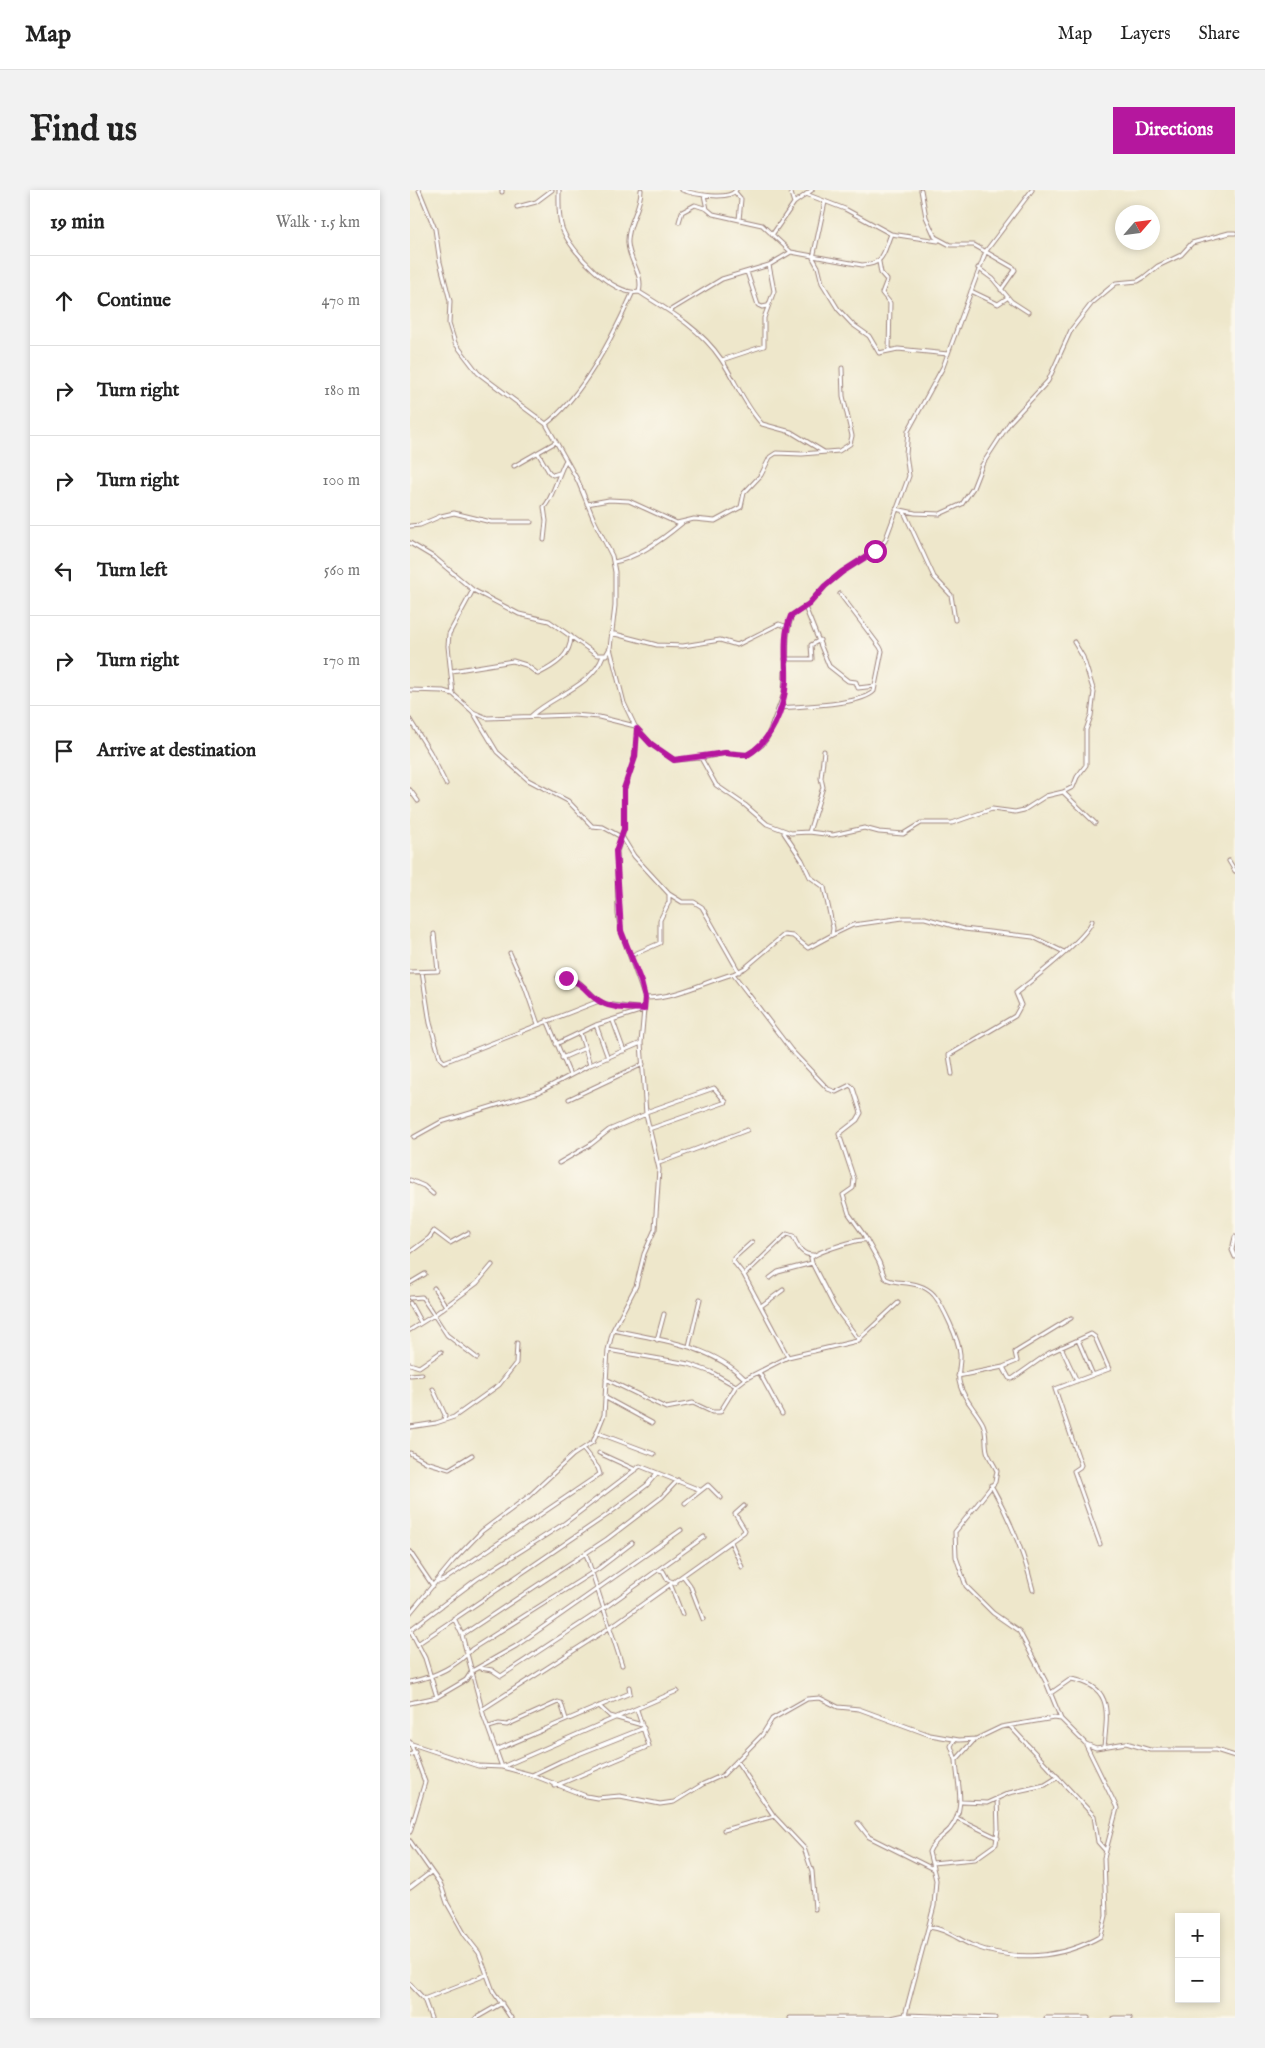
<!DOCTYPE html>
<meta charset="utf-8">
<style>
:root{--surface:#fff;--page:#f2f2f2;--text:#222;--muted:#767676;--line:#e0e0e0;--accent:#b5179e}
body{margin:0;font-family:"IM FELL English",serif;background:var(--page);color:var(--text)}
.controls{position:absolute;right:15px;bottom:15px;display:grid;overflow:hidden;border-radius:0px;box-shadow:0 2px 8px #0003}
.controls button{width:45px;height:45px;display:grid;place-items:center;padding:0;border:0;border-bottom:1px solid var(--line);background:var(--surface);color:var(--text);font:25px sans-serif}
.compass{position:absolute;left:705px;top:15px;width:45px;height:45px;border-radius:50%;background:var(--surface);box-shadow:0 2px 8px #0003;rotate:62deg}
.stop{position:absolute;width:15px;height:15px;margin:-11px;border:4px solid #b5179e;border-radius:50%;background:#fff}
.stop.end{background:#b5179e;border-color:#fff;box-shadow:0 1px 5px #0008}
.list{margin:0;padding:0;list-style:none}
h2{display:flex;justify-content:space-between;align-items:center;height:65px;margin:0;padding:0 20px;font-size:21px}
h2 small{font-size:16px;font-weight:400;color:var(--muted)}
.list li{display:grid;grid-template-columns:32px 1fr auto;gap:15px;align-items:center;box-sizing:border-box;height:90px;padding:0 20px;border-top:1px solid var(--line)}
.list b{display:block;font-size:19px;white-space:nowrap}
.list em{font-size:16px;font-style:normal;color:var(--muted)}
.icon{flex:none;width:28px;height:28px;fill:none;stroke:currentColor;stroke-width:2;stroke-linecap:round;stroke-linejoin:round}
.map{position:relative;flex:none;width:825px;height:1828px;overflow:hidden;border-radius:0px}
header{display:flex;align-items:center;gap:30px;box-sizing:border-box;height:70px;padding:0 25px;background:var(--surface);border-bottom:1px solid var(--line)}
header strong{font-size:24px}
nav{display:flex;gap:28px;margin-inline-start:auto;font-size:18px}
.intro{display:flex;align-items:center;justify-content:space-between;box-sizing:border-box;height:120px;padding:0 30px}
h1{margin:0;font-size:35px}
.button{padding:12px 22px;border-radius:0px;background:var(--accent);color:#fff;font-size:18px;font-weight:700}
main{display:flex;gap:30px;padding:0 30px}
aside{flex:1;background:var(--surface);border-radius:0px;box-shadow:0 2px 8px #0003}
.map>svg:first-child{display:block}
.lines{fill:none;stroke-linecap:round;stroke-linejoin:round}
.minor-casing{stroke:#9c837b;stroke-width:5}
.minor{stroke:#fff;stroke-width:3}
.route{stroke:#b5179e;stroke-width:6}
</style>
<header>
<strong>Map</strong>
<nav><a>Map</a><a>Layers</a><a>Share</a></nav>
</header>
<div class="intro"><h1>Find us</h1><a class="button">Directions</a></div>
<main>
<aside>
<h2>19 min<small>Walk · 1.5 km</small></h2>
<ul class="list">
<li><svg class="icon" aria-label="ahead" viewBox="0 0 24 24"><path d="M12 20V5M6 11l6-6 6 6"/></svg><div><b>Continue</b></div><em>470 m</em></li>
<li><svg class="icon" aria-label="right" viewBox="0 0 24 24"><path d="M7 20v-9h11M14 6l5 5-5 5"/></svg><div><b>Turn right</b></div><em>180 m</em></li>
<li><svg class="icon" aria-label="right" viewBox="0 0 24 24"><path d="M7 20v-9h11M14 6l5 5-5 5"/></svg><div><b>Turn right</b></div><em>100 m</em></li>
<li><svg class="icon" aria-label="left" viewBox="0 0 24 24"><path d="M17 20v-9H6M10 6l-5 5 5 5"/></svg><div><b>Turn left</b></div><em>560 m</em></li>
<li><svg class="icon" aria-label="right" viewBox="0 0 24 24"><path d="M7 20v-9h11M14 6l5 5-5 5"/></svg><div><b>Turn right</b></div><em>170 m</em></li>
<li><svg class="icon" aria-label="arrive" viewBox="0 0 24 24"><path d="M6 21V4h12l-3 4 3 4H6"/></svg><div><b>Arrive at destination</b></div></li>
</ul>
</aside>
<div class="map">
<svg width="825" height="1828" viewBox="0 0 825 1828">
<rect width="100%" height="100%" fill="#fbf7ec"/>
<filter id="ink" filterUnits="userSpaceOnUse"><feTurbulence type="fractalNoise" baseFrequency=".02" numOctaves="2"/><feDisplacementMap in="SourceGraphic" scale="10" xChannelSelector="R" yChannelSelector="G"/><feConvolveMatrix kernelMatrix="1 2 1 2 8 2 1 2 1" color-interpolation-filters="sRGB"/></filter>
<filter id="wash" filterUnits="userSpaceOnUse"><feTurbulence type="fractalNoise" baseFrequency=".0096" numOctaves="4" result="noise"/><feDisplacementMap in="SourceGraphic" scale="20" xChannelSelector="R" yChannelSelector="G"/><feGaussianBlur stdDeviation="1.12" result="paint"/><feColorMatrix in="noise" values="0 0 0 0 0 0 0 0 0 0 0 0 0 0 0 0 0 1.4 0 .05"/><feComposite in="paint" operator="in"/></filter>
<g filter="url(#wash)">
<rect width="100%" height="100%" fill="#eee7cb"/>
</g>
<g filter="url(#ink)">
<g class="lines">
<defs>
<path id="minor" d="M9,0L25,39L30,72L40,111L39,134L45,153L68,183L136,234L168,291L184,330L202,366L205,382V416L200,458L214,513L225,536L241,554L264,570L291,568L315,563L337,565L352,555L357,548L374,504L377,444L381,426L399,414L415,396L432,382L465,361L475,351L499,286L496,264L498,241L533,177L576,61L622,0
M92,0V2
M149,0C149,13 148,26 152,38C160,61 204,107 229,102C258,120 291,139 311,169C325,190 335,216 352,234L381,242L414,262
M272,0C283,4 319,11 326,0
M380,0L384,13
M511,0L516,27L525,47L540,55H564L604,78L605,80L591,100
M325,2L331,9L329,30
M396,4L435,19L481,44L528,51
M294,5L297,19
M415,12L403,68L408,77L412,93L428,119L442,134L459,146L469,163L488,159L538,164
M107,17L126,12L142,0
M269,32L272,22L285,15L297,19L303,24L352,35L381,62L452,75C475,74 473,63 481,44
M362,45L384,13L402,0
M469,72L471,83L477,90L472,103L480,113L479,161
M568,78L583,89L601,111L618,122
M337,82L348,115L352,117L357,116
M561,101L588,114L597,108
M229,102C234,84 219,72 218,53C217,34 231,19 231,0
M259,121L312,89L359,75L381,62
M312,170L354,156V128L364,101L359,75
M136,234C172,207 204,144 222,104
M128,263L139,282L143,285L149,283
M104,276L146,252
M177,314L199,310L219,311L267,333L284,329L305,331L331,317L334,303L351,285L360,267L366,263L392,264L429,261L440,254L442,246L433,206L432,178
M486,319L505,323L530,324L552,314L563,298L572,275L600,232L638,191L661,140L682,113L706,93L728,91L733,88L748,76L771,65L782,53L819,43H825
M494,322L524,387L541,405L545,430
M0,336L10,335L31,326L44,323L81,332H121
M134,350L136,331L134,317C142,310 149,282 156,270
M0,353L25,368L63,400L109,424L139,431L187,465H196L200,458
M204,372C229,367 253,349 272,333
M395,417L419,476L438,491L446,492L448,498L465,496
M201,443L247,455L273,456L310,450L327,455L369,434L378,437
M375,469H402L401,455L410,450
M42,481L103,471L116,475L128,484C144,476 161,466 161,446
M0,500L33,501L43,504L63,522L77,528L163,525L189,527L225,536
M43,504L38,456L39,444L63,400
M369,518C390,516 451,515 464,501L472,461L470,457L430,404
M63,522L87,562L118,590L158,611L182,636L193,637L213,648L224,666L259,704L272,712H284L292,717L329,782
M121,526C144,505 182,496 193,466
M0,530L20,562L36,594
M291,568L306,595L335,615L357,634L381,643L399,642L423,645L454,638L469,642L493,644L511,633H542L582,619L605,622L614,620L636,606L653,602L685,633
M0,600L8,611
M653,602L663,597L667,587L676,575V540L681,526L684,502L673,467L664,452
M399,642L413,597L411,588L414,561
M819,671L825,681
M422,745L443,735L493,728H515L554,739L623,747L654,762
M100,763L115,797L128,834
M220,766L250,753V730L259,712V705
M0,782L28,781L24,744
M12,782L20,833L30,868L34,872L189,811
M323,784L335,778L374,745L383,746L398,758L422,745L423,738L414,697L400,687L392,670L374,643
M148,787L170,793L189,811L195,814L233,819
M235,808C266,808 294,792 323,784L381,860L418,899L426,902L440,895L443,898L451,923L447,930L429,944L444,989L443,998L433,1005L439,1024L454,1045L469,1072L475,1088C484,1096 509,1088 524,1105C533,1116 549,1150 550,1164C551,1175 546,1184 550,1195C554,1210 566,1220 573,1234C577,1243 575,1252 577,1261C579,1268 584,1274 587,1281L585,1292L545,1342L546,1367L556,1396L583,1423L609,1441L636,1492L651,1529
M137,830L160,885
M203,831L214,861
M186,835L198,868
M170,843L180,875
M146,854L186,835L233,820
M152,868L175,858
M542,884L539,865L605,826L611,815L606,803C622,790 678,747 682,731
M159,909L233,874
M236,922L304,898L316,912L239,939
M4,947L31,932L129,902L180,875L231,853
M149,973L180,955L199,940L236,924
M249,973L337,940
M0,990L14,996L23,1004
M825,1047L822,1060L825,1067
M342,1052L324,1068L323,1071L334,1085L378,1167
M0,1062L19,1048L24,1041L40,1053L58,1043
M334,1085L377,1044L383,1046C388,1056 391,1065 403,1065
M360,1088L368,1082L402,1073
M0,1093L15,1084
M24,1098L36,1116
M0,1108L12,1107L24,1125L67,1093L82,1075
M0,1113L11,1133
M351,1116L373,1100
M0,1140L24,1125L37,1145L67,1168
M203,1140C249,1150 300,1154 335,1189
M247,1150L254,1124
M449,1150L424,1116L402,1073L401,1068C406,1062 450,1048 457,1050
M668,1150L683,1185
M279,1156L290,1109
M651,1157L667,1191
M198,1160L279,1174L301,1182L326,1196
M0,1174L9,1177L31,1162
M593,1177L599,1188L602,1189L639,1163L681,1144L685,1147L699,1179L645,1199L671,1275L670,1277L664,1281L690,1354
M349,1182L372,1224
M0,1185L12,1184
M548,1186L593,1177L607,1171L605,1162L607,1161L661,1128
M196,1189L256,1218L283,1213L302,1222H310L326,1196L335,1189L378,1167L447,1151L488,1113
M23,1199L35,1225L34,1229
M196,1208L242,1233
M0,1237L26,1233L44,1227L89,1195L106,1173L107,1153
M188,1243L244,1264
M0,1263L16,1272L39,1279L62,1265
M189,1263L226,1280
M581,1295C600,1329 614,1362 623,1400
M275,1313L298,1295L311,1308
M321,1352L332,1377
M0,1362L23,1396
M176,1364L212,1475
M249,1380L253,1381L258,1390L265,1393
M274,1387L280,1395L293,1429
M28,1392L34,1390L190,1284L188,1278L173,1259
M261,1396L272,1424
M0,1423L43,1371L72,1341L119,1306L163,1265L183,1252L194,1225L198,1160L203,1140L226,1096L234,1064L245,1039L249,979L236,924L231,853L235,808L211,741L208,724L207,661L214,639V599L225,567L227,539
M44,1428L52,1445L74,1527L92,1577L267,1501
M0,1439L15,1468L27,1507
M1,1439L67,1389L155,1333L230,1276L290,1300
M52,1445L197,1349L252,1307L268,1290
M9,1453L197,1325L237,1295L247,1283
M70,1478L82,1480L91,1486L193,1419L294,1347
M0,1492C24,1487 45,1478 62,1459L188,1379L222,1353
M641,1503L661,1489C704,1496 697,1524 694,1557
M0,1513L27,1507L56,1490L62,1481L106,1456L271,1340
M189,1516L200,1526L232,1535
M73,1519L199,1438L334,1342L335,1340L325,1324L334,1316
M600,1536L684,1626L688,1652L695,1660
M79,1537L89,1534L97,1535L148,1512L151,1513L156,1529
M544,1550L541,1556L546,1570
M0,1552L15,1592L0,1642
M2,1554L68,1576L92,1577L122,1585L176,1606L187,1608L210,1606L250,1614L264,1612L293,1594L313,1585L352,1545L362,1529L397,1509L410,1508L428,1517L449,1519L520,1545L549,1550L566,1549L591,1537L644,1528L651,1529L676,1554L686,1558L716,1553L740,1560H806L825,1566
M86,1560L220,1503L219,1497
M0,1565L5,1562
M328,1573L364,1626L394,1658L402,1681L405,1719
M122,1585L151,1571L234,1538
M145,1596L239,1556L227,1520
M552,1612L577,1613L599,1603L635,1595L648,1587
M547,1628L588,1648
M448,1633L459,1647L523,1679
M314,1640L364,1626
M0,1651L31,1695L37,1713L55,1745L69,1763L83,1801L101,1828
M522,1673L565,1669L586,1654L588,1639L587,1608
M0,1698L21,1682
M519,1737C536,1739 546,1748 561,1755C604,1772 651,1769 691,1746L696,1726L694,1668L707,1618L676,1555
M0,1794L14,1809L21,1828
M14,1809L76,1785
M495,1825L524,1716L526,1690L519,1662C523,1651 533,1647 540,1639C557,1617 547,1595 546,1570L565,1549
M66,1828L92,1813
M380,1828H481L495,1825L585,1828
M636,1828H678
M704,1828H720"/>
</defs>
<use href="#minor" class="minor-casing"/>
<use href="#minor" class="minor"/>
</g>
</g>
<g class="lines" filter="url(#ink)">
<path class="route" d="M156,788C177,794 176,804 191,812C203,819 220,818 234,819L235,808L231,792L211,741L206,661L214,639V599L225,567L227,539L241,554L264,570L315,563L337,565C361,552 374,519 376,492C377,471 372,446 381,426L399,414L415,396L432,382L465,361"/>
</g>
</svg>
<div class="controls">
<button>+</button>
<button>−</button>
</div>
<svg class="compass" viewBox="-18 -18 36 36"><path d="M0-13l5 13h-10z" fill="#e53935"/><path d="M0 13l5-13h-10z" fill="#767676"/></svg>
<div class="stop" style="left:465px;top:361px"></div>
<div class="stop end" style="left:156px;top:788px"></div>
</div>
</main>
